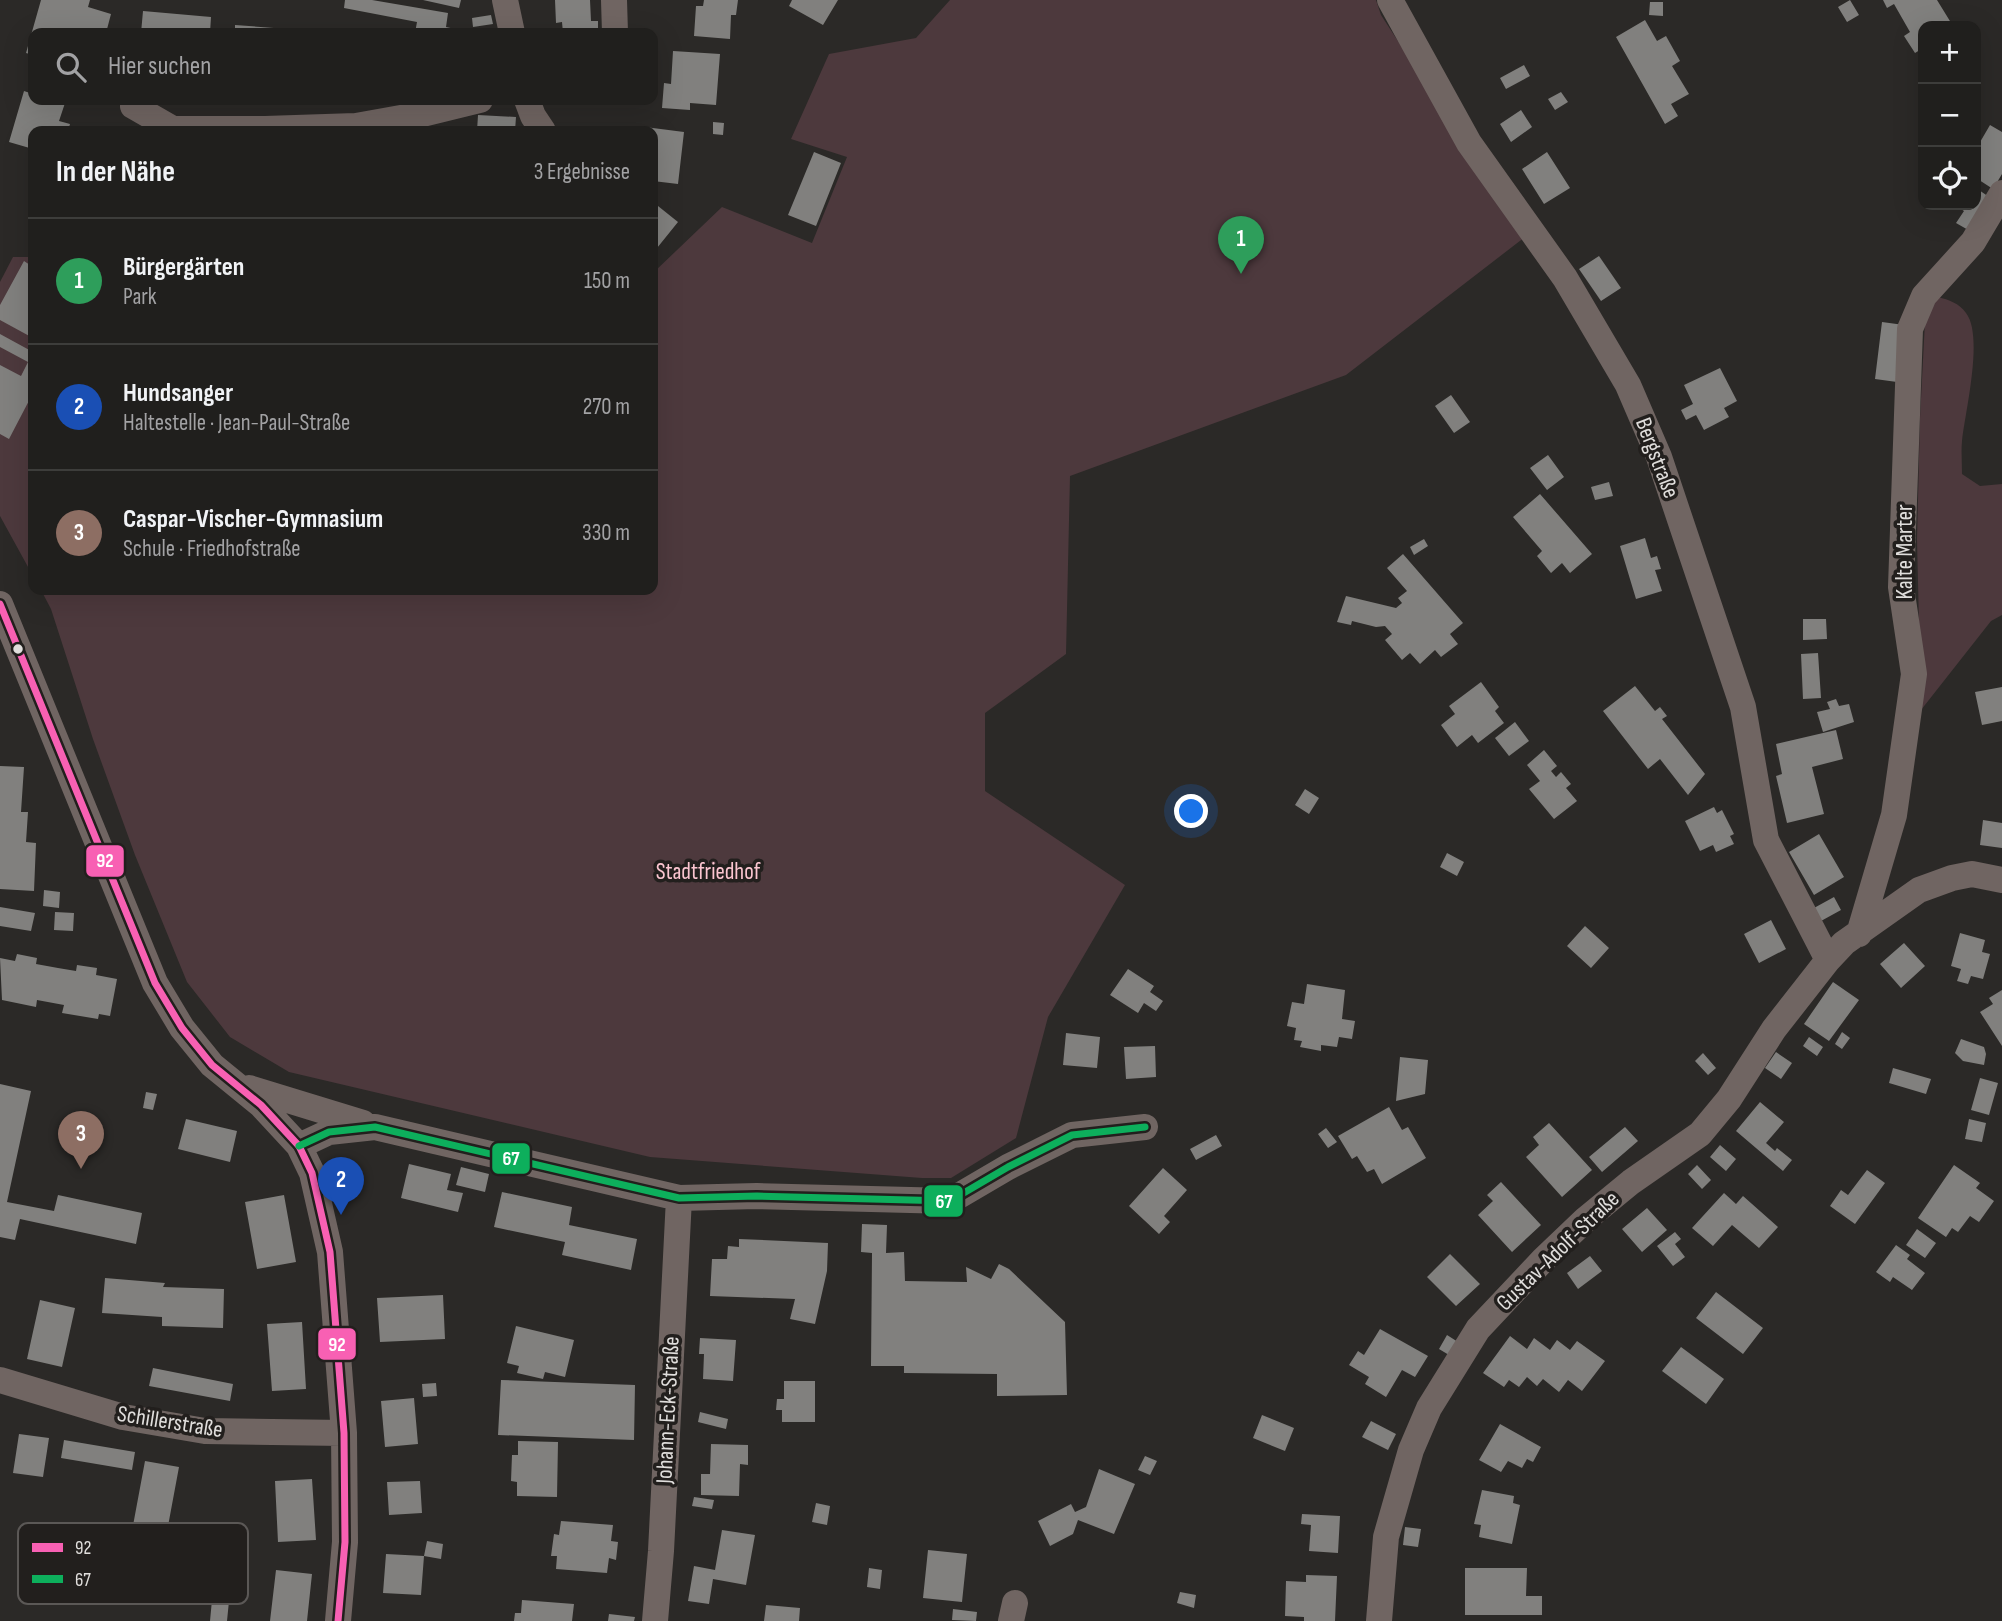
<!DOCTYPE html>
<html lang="de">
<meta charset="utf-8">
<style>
:root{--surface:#201f1d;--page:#282726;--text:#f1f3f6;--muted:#a2a2a4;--line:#3d3d3b;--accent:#a19f9d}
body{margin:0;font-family:"Sofia Sans Condensed",sans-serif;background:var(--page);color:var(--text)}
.controls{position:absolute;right:21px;top:21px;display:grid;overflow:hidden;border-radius:14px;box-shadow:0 7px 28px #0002}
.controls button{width:63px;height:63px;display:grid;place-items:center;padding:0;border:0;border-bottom:2px solid var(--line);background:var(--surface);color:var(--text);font:35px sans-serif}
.you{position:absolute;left:1192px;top:812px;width:24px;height:24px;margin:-18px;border:5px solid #fff;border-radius:50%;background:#1a73e8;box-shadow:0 0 0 10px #1a73e833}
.badge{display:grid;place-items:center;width:46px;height:46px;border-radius:50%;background:var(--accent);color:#fff;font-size:23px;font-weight:700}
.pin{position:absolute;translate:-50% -58px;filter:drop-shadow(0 2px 4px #0008)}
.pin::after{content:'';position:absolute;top:37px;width:24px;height:21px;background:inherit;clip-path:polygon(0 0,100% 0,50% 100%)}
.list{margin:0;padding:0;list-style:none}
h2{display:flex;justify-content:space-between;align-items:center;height:91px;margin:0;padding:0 28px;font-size:30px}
h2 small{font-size:23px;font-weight:400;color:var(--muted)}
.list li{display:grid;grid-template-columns:46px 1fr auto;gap:21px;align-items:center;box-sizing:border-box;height:126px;padding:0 28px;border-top:2px solid var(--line)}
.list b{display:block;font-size:26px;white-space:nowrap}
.list p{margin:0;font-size:23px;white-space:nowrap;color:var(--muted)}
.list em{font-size:23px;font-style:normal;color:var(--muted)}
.icon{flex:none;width:38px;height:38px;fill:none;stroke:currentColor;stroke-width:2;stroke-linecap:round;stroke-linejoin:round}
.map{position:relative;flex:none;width:2002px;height:1621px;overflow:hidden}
.search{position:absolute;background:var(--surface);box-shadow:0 7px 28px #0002;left:28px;top:28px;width:630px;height:77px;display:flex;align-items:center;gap:18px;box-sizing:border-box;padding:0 24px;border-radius:14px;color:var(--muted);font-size:26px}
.panel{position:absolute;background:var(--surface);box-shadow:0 7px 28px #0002;left:28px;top:126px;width:630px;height:469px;border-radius:14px}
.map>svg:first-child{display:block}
.green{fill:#4d393d}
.building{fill:#81807e}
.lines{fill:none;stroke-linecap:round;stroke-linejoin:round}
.street{stroke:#706562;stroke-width:26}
.bus-1-casing{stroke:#221f1d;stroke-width:12}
.bus-2-casing{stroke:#221f1d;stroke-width:12}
.bus-1{stroke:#f860b3;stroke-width:7}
.bus-2{stroke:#0daf5c;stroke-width:7}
.bus-dot{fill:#e0dedc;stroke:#221f1d;stroke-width:2.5}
.labels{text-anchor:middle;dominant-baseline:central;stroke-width:7;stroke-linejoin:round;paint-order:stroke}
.street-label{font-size:23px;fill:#e0dedc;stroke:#221f1d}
.park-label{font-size:23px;fill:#fbc5d0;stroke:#221f1d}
.key{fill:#221f1d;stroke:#5b5856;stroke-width:2}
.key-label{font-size:19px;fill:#e0dedc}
.line-badge{stroke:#221f1d;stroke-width:2.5}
.badge-label{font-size:19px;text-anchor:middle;font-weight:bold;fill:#fff}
</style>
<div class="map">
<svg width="2002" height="1621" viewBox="0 0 2002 1621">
<rect width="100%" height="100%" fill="#2b2927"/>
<path class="green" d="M950,0H1376L1381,15L1525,237L1346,375L1070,476L1066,654L985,713V791L1125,885L1048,1017L1016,1138L951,1178H922L650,1157L289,1072L230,1037L187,982L135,855L93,739L51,609L41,590H653V273L722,207L812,243L847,157L791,139L829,54L916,38Z
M13,257H33V576L0,516V282Z
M1938,297C1949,300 1959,303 1966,313C1984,336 1965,412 1962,441C1961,451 1962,463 1962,474L1980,486L2002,484V615L1991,621L1921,710L1917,540L1920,418L1925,321Z"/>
<path class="building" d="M41,0H90L88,7L111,14L106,33H33V55L26,53Z
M345,0H372L448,13L446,27L473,33H415L417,22L344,8Z
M423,0H461L459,8Z
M555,0H590L591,21H598V33H563L562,22L556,23Z
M704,0H738L736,15H731L730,39L694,36L696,6H703Z
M792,0H838L823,25L789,6Z
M1850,0L1859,15L1847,22L1838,7Z
M1883,0H1937L1953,26H1923V48L1915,53L1904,36L1910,32L1894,4L1887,8Z
M1650,2H1663V16L1649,15Z
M143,11L211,17L210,33H141Z
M491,15L493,24L473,27L472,18Z
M1645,20L1657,41L1666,36L1680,61L1672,66L1689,94L1671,104L1678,116L1665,124L1616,37Z
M235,25L300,30L299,33H235Z
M673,51L720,54L716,105L690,103V110L662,108L664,83L671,84Z
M1524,65L1530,76L1506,89L1500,78Z
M24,91L33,94V100H55L65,103L59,121L70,124L68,131H33V149L9,142Z
M1561,92L1568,102L1555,110L1548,99Z
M1521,110L1532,127L1511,142L1500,124Z
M478,115L516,117L515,131H477Z
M713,122L724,123L723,135L713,134Z
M1990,125L2002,132V174L1993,189L1976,178V149Z
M645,127L684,132L678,184L653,181V131H644Z
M814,152L841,163L816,226L788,215Z
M1547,152L1570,188L1544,204L1522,169Z
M1976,188L1992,199L1970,231L1956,223L1964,211L1955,205H1976Z
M653,202L678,222L653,253Z
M1599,256L1621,288L1601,301L1579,269Z
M24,261L33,267V338L0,320V305Z
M1882,322L1904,325L1897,382L1875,379Z
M0,334L33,352V393L9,439L0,434V365L21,376L28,362L0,347Z
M1720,368L1737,401L1724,408L1729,417L1704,430L1696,415L1686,420L1681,410L1693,404L1684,385Z
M1451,395L1470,422L1454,433L1435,406Z
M1548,455L1564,477L1547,490L1530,468Z
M1609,482L1613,496L1595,500L1591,487Z
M1540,494L1592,554L1570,573L1562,563L1551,573L1537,556L1542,551L1513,517Z
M1645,538L1651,558L1657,556L1661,569L1655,570L1662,591L1636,599L1620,546Z
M1424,539L1428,546L1414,555L1410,547Z
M1403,554L1463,623L1450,634L1458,644L1441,657L1435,650L1420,664L1410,653L1402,660L1385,640L1392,634L1385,626L1376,627L1352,621L1351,625L1337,622L1346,596L1396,608L1402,603L1398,598L1407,591L1387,568Z
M1803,619H1826L1827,639L1803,640Z
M1818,653L1821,698L1803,699L1801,654Z
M1481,682L1499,707L1495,711L1504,723L1478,743L1472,735L1457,747L1441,725L1455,714L1449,706Z
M1635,686L1655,711L1660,707L1667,716L1662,719L1705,774L1688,795L1660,759L1648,769L1603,711Z
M2002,687V721L1982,725L1975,692Z
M1836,699L1839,706L1849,704L1854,722L1823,732L1817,712L1830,709L1827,702Z
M1515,722L1529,741L1509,756L1495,738Z
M1836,730L1843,759L1812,767L1824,814L1787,823L1776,776L1782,774L1776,744Z
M1544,750L1557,766L1551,771L1556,777L1561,772L1571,784L1566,788L1577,801L1554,819L1529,789L1540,781L1527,765Z
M0,766L24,767L21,812H28L26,842L36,843L34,891L0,889Z
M1305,789L1319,798L1309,814L1295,805Z
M1714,807L1717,813L1722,810L1734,834L1730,836L1734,844L1716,852L1713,845L1700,851L1685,821Z
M1983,820L2002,823V848L1980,845Z
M1819,834L1844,877L1814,895L1789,852Z
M1447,853L1464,862L1457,876L1440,867Z
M44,890L60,892L59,908L43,906Z
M1834,897L1841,910L1821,921L1814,908Z
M0,907L35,913L31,931L0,926Z
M55,912L74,913L73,931L54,930Z
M1771,920L1786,949L1759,963L1744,934Z
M1585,926L1609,948L1591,968L1567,946Z
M1960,933L1985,940L1982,952L1990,954L1983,979L1971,976L1968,984L1957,981L1961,969L1951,966Z
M1904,943L1925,966L1901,988L1880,964Z
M17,954L37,958L36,964L58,968L76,971L77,965L97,968L96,975L117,979L110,1016L99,1014L98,1019L62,1013L64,1005L37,1000L36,1007L2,1000L0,958L15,961Z
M1128,969L1154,986L1150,992L1163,1001L1156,1011L1144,1003L1138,1013L1110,995Z
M1833,982L1859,1000L1829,1041L1804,1024Z
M1307,984L1345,990L1342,1019L1355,1021L1352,1039L1339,1037L1337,1047L1321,1045V1051L1300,1047L1302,1041L1294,1040L1296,1028L1287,1026L1292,1002L1304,1004Z
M2002,990V1046L1980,1012L1993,1004L1989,998Z
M1842,1032L1850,1038L1842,1049L1835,1044Z
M1066,1033L1100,1037L1097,1068L1063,1065Z
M1809,1037L1823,1047L1817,1056L1803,1046Z
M1961,1039L1984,1047L1986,1054L1984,1065L1963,1061L1955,1053Z
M1155,1046L1156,1077L1126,1079L1124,1047Z
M1776,1052L1792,1063L1781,1079L1765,1068Z
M1703,1053L1716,1068L1708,1075L1695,1061Z
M1400,1057L1428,1060L1425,1094L1396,1101Z
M1893,1068L1931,1079L1926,1094L1889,1083Z
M1980,1078L1998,1083L1989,1115L1971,1110Z
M0,1084L31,1091L7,1202L54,1211L58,1195L142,1213L136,1244L20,1219L15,1240L0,1237Z
M146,1092L157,1094L153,1110L143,1108Z
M1760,1102L1784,1122L1766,1143L1775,1151L1777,1148L1792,1160L1783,1171L1736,1131Z
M1389,1107L1402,1130L1408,1127L1426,1158L1382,1184L1374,1169L1367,1172L1357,1156L1352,1159L1338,1136Z
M186,1119L237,1131L230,1162L178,1149Z
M1969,1119L1986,1123L1982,1142L1965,1139Z
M1549,1123L1592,1170L1562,1197L1526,1157L1539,1145L1533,1137Z
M1625,1127L1638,1141L1602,1172L1589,1157Z
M1326,1128L1337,1142L1328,1148L1318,1134Z
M1216,1135L1222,1146L1196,1160L1190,1149Z
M1720,1145L1736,1159L1726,1171L1710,1157Z
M409,1164L451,1174L447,1190L463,1193L458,1212L401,1198Z
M1697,1165L1711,1180L1702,1189L1688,1174Z
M1954,1165L1980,1183L1976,1188L1994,1201L1979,1222L1970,1216L1958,1232L1952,1228L1946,1237L1918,1218Z
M461,1167L489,1174L485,1192L456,1185Z
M1163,1168L1187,1190L1164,1216L1170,1222L1159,1234L1129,1206Z
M1867,1170L1885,1183L1855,1224L1830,1206L1841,1190L1848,1195Z
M1501,1182L1541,1225L1512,1252L1478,1215L1493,1201L1487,1195Z
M502,1192L572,1207L569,1225L637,1239L631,1270L562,1255L565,1242L494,1227Z
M1724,1193L1736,1204L1743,1196L1778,1227L1759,1248L1732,1225L1713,1246L1692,1228Z
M284,1195L296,1262L257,1269L245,1202Z
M1647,1208L1667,1230L1642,1252L1622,1229Z
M862,1224L887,1225L886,1253L904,1252L905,1281L967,1282L966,1267L991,1279L999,1264L1009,1269L1065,1322L1067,1395L997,1396V1374L904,1373V1366H871L872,1253L861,1252Z
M1917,1229L1936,1243L1925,1258L1906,1245Z
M1675,1232L1681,1239L1675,1244L1685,1257L1673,1266L1657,1246Z
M739,1239L828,1243L827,1271L815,1324L790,1319L795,1299L710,1296L712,1259H727L728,1246L739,1247Z
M1896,1245L1910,1255L1907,1259L1925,1273L1912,1290L1893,1277L1890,1282L1876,1272Z
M1450,1254L1480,1284L1456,1306L1427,1277Z
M1590,1256L1602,1271L1578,1289L1567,1273Z
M105,1278L165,1283L163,1287L224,1289L223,1328L162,1326V1317L102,1313Z
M1716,1292L1763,1328L1743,1354L1696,1318Z
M443,1295L445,1339L380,1342L377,1298Z
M40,1300L75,1308L62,1367L27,1359Z
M302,1322L306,1389L272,1391L267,1324Z
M516,1326L574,1340L565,1377L545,1372L543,1379L517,1373L519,1366L507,1363Z
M1380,1329L1428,1356L1415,1377L1402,1370L1386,1397L1365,1384L1369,1377L1349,1365L1358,1351L1364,1355Z
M1447,1335L1458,1342L1449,1355L1439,1349Z
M1510,1336L1527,1349L1534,1338L1550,1350L1557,1340L1570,1350L1577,1341L1605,1361L1582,1391L1568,1380L1559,1392L1543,1379L1537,1386L1527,1377L1519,1387L1509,1380L1504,1387L1483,1373Z
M700,1338L736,1340L733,1381L703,1379L704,1354H699Z
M1681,1347L1724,1379L1706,1404L1662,1371Z
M153,1368L233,1384L230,1401L149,1386Z
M501,1380L635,1385L634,1440L498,1435Z
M784,1381H815V1422H782V1410H776L777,1399H784Z
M436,1383L437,1396L423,1397L422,1384Z
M414,1398L418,1444L385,1447L381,1401Z
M700,1412L728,1419L726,1429L698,1422Z
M1262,1415L1294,1428L1285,1451L1253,1438Z
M1371,1421L1396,1434L1388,1450L1362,1437Z
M1500,1424L1541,1447L1533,1462L1527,1459L1522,1468L1508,1461L1501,1472L1479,1460Z
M19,1434L49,1438L43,1477L13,1473Z
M64,1440L135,1452L132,1470L61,1458Z
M518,1441L558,1442L557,1497L517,1496V1482L511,1481L512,1455H518Z
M711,1444L748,1445V1465L740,1464L739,1496L701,1495V1474H710Z
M1145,1456L1157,1461L1150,1475L1138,1470Z
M145,1461L179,1467L163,1553L129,1547Z
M1099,1469L1135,1484L1114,1534L1078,1520L1073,1534L1050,1546L1038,1521L1071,1504L1075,1512L1086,1507Z
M312,1479L316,1540L278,1542L275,1481Z
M420,1481L422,1513L389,1515L387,1482Z
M1482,1490L1514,1496L1513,1503L1520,1505L1512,1544L1479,1537L1481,1525L1474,1524Z
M694,1497L714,1500L712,1509L692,1506Z
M816,1503L830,1506L827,1525L812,1522Z
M1302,1514L1340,1516L1338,1553L1309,1551L1311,1525L1301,1524Z
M561,1521L613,1525L611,1541L618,1542L616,1560L609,1558L607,1573L556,1569L557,1556H551L554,1534L559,1535Z
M1405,1527L1421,1529L1418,1547L1403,1545Z
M722,1530L755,1535L746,1585L713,1579L709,1604L688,1601L694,1566L715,1570Z
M427,1541L443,1544L441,1559L424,1556Z
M928,1550L967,1554L962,1602L923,1598Z
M386,1554L424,1556L421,1595L383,1593Z
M869,1568L882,1570L880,1589L867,1587Z
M1465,1568H1527L1526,1596H1542V1615H1465Z
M276,1570L312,1574L307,1621H270Z
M1306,1575L1337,1576L1335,1621H1304V1617L1285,1616L1286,1581L1306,1582Z
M214,1579L231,1581L227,1621H210Z
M1180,1592L1196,1595L1194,1608L1177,1603Z
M522,1600L574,1604L572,1621H514L515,1613H521Z
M766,1605L800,1608L799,1621H764Z
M953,1609L977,1612L976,1621L952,1620Z
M609,1614L635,1617L634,1621H608Z"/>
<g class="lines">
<path class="street" d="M505,0L512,33
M614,0L615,33
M1390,0L1469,143L1565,278L1628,385L1659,457L1743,707L1766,840L1828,960
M527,100L533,116L543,131
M133,106L173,129H265L356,126L423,114L480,100
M0,604L155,983L182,1028L212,1065L261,1105L299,1146L312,1173L330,1252L344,1433L345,1542L338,1621
M1859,934L1894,815L1914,674L1901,587L1910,329L1924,296L1973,242L2002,193
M249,1088L363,1123
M299,1146L329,1132L375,1127L679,1198L757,1196L950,1201L1008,1167L1072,1135L1145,1127
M0,1380L123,1417L205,1431L344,1433
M655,1621L661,1551L679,1198
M1011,1621L1015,1603
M1379,1621L1386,1537L1411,1450L1429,1408L1478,1329L1543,1260L1586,1219L1631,1182L1700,1134L1729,1099L1774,1029L1828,960L1844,943L1919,890L1952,878L1972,874L2002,880"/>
<defs>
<path id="bus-1" d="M0,604L155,983L182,1028L212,1065L261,1105L299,1146L312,1173L330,1252L344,1433L345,1542L338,1621"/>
<path id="bus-2" d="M299,1146L329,1132L375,1127L679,1198L757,1196L950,1201L1008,1167L1072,1135L1145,1127"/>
</defs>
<use href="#bus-1" class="bus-1-casing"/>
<use href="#bus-2" class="bus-2-casing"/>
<use href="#bus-1" class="bus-1"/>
<use href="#bus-2" class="bus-2"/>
</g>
<circle class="bus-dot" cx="18" cy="649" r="6"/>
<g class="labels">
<g class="street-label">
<text transform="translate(1657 458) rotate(69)">Bergstraße</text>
<text transform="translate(1905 552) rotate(-90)">Kalte Marter</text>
<text transform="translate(1558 1251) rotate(-44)">Gustav-Adolf-Straße</text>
<text transform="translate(668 1410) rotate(-87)">Johann-Eck-Straße</text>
<text transform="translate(170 1422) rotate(9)">Schillerstraße</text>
</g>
<g class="park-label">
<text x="708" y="872">Stadtfriedhof</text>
</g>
</g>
<rect x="18" y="1523" width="230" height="81" rx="10" class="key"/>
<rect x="32" y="1543" width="31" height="9" fill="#f860b3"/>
<rect x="32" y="1575" width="31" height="8" fill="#0daf5c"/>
<g class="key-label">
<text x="75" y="1554">92</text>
<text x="75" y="1586">67</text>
</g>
<g class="line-badge">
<rect x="85" y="844" width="40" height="34" rx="7" fill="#f860b3"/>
<rect x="491" y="1142" width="40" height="33" rx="7" fill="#0daf5c"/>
<rect x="923" y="1184" width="41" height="34" rx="7" fill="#0daf5c"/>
<rect x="317" y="1327" width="40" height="34" rx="7" fill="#f860b3"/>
</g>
<g class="badge-label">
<text x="105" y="867">92</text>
<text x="511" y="1165">67</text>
<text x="944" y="1208">67</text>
<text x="337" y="1351">92</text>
</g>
</svg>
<div class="controls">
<button>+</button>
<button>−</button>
<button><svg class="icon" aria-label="locate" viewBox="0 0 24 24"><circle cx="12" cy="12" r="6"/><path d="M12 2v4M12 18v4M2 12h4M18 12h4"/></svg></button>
</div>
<div class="you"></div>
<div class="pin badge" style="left:1241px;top:274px;background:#2e9e5b">1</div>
<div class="pin badge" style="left:341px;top:1215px;background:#1a4fb4">2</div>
<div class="pin badge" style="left:81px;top:1169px;background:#8d6e63">3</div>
<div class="search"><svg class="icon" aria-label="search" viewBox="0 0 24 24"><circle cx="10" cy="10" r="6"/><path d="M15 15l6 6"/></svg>Hier suchen</div>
<section class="panel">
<h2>In der Nähe<small>3 Ergebnisse</small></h2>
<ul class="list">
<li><span class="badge" style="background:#2e9e5b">1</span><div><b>Bürgergärten</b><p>Park</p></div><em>150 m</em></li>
<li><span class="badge" style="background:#1a4fb4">2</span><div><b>Hundsanger</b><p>Haltestelle · Jean-Paul-Straße</p></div><em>270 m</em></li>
<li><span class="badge" style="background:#8d6e63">3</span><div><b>Caspar-Vischer-Gymnasium</b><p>Schule · Friedhofstraße</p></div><em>330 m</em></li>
</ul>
</section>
</div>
